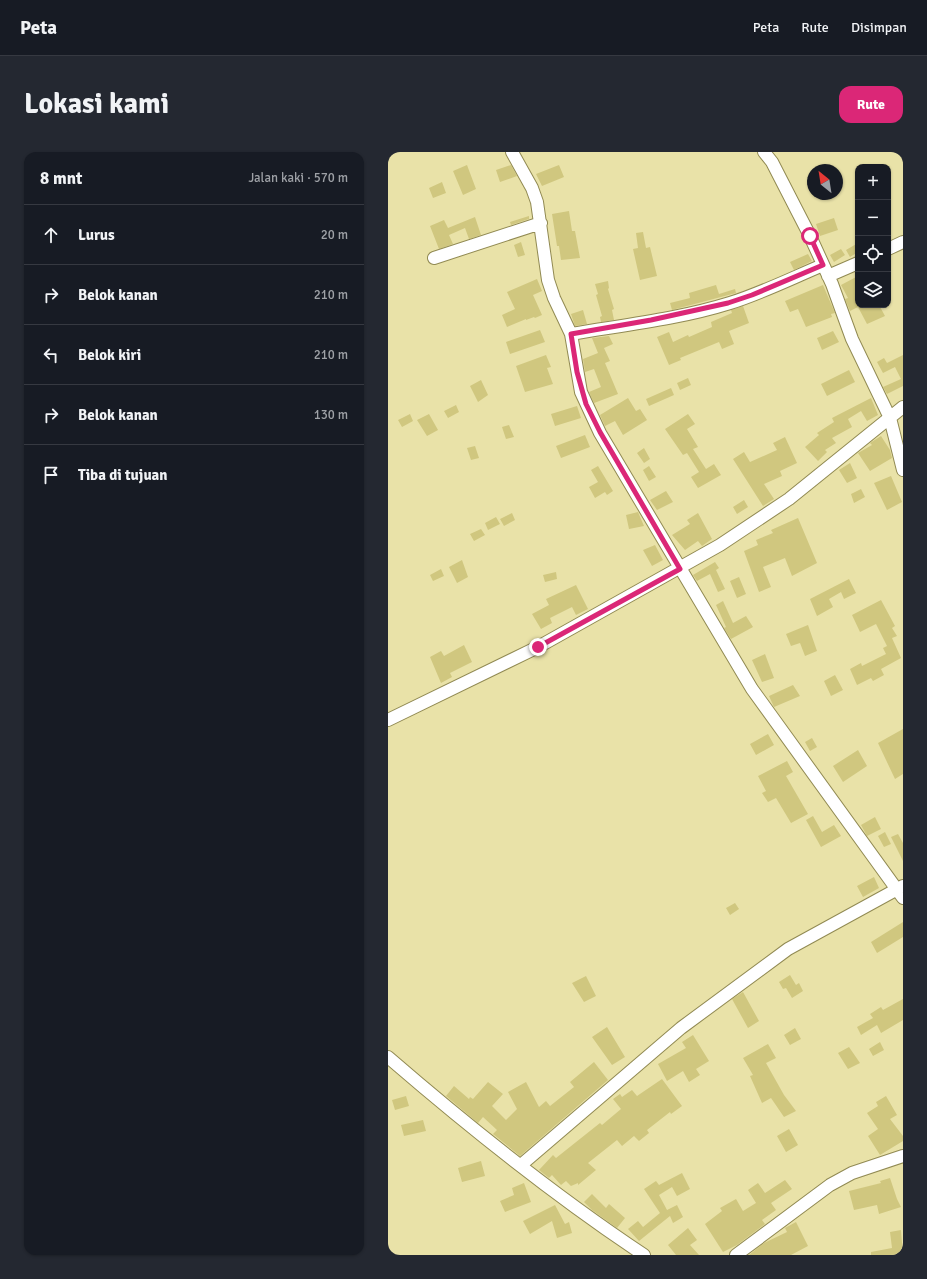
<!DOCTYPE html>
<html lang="id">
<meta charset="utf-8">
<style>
:root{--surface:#171b24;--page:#242831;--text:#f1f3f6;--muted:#9ea1a6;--line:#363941;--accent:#db2777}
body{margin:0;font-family:Signika,sans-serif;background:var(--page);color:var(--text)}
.controls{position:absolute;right:12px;top:12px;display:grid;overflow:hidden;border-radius:8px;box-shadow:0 1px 3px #0004}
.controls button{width:36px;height:36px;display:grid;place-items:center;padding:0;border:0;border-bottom:1px solid var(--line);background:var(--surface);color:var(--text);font:20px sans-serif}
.compass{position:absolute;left:419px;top:12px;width:36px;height:36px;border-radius:50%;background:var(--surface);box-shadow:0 1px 3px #0004;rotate:330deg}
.stop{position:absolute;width:12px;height:12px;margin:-9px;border:3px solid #db2777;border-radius:50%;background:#fff}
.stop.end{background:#db2777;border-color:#fff;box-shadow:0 1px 4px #0008}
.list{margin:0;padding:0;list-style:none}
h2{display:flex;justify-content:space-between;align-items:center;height:52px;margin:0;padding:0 16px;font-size:17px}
h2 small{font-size:13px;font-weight:400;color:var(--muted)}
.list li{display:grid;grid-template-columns:26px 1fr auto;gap:12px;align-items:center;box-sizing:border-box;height:60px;padding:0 16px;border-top:1px solid var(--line)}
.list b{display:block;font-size:15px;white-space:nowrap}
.list em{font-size:13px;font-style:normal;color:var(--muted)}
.icon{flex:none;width:22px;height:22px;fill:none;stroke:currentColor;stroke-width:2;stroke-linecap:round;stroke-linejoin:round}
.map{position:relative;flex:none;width:515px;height:1103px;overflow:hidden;border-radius:12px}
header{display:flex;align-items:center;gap:24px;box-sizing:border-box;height:56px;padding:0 20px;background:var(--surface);border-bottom:1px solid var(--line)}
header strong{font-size:19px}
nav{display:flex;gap:22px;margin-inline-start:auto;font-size:14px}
.intro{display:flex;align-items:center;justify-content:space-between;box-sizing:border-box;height:96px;padding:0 24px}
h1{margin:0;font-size:28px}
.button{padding:10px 18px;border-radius:12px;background:var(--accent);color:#fff;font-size:14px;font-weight:700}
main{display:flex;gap:24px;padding:0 24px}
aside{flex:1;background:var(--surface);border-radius:12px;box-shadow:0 1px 3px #0004}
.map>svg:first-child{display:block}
.building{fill:#d0c77f}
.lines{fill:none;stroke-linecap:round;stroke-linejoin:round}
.minor-casing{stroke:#918a53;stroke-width:14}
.minor{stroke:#fff;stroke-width:12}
.route{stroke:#db2777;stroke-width:5}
</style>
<header>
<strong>Peta</strong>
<nav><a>Peta</a><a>Rute</a><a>Disimpan</a></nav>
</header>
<div class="intro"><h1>Lokasi kami</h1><a class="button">Rute</a></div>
<main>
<aside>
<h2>8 mnt<small>Jalan kaki · 570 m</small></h2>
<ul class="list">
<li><svg class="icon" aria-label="ahead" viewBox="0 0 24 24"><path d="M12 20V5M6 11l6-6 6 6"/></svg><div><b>Lurus</b></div><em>20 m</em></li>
<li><svg class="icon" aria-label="right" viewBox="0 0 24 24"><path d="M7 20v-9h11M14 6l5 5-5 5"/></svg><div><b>Belok kanan</b></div><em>210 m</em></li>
<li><svg class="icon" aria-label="left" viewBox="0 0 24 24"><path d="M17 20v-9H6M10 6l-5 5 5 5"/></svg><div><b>Belok kiri</b></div><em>210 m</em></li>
<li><svg class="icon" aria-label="right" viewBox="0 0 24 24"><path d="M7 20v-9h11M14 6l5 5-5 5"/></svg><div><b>Belok kanan</b></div><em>130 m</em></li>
<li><svg class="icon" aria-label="arrive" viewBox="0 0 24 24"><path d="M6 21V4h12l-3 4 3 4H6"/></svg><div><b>Tiba di tujuan</b></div></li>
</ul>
</aside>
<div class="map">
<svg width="515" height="1103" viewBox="0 0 515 1103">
<rect width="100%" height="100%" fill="#e9e2a8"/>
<path class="building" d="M79,13L88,37L75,43L65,19Z
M123,13L129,24L112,30L108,18Z
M171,13L176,25L154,34L148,22Z
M54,30L58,41L45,46L41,36Z
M181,59L184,79H187L192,106L173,108L171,94H169L164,62Z
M141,64V67L123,73L122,70Z
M87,65L93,83L81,87L77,76L61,83L65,92L51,97L42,74L56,68L60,76Z
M446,66L450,78L432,84L428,72Z
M255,80L258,96L262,95L269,124L252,128L245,97L250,96L248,81Z
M133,90L137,103L130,105L126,93Z
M470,91V100L462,105L458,98Z
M453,97L457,103L446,110L442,103Z
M420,102L424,109L406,118L402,110Z
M470,124V153H491L497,164L479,172L470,155L462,159L457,147L460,146L453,133Z
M149,127L154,139L145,143L154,163L147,166L146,165L138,168V167L119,175L114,163L127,157L119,140Z
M220,129L221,136L220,137L226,157L224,158L226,168L213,170L212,165L214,164L208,143L210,142L207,132Z
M328,133L331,142L347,137L348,141L284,158L282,151L302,146L301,141Z
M435,133L447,161L443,162L444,165L418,175L410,157L402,160L397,149Z
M355,154L361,171L341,179L346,192L334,197L331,190L292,206L293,208L281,213L269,185L281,180L285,190L300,183L301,185L324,175L323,170L344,161L343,158Z
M195,158L199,172L187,174L183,162Z
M152,178L157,190L122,202L118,190Z
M445,179L451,190L434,198L429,186Z
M221,184L225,192L216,196L222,209L217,211L230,242L206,251L201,240L213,235L206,217L197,220L195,207L210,201L204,186Z
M158,203L163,215L159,216L165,232L137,240L128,214Z
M515,203V234L499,242L495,235L513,227L507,215L495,221L489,210L496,206L499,211Z
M461,218L467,230L439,244L433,232Z
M300,226L303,233L292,238L289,231Z
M93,228L100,243L90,250L82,234Z
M283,236L286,243L261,254L258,247Z
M240,246L248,259L252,257L259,268L235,283L227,269L217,274L212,263Z
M483,246L490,263L479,269L473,259L460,267L464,275L444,286L448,291L437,298L439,300L430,309L417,295L431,283L429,281L446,270L444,266Z
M68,253L71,260L60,266L56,259Z
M189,254L193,266L167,274L163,262Z
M22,262L25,269L14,275L10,268Z
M41,262L50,278L39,284L29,268Z
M300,262L307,272L299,277L310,295L305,297L318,317L326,312L333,323L310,336L303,325L311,320L299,301L295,303L277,277Z
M121,273L126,285L118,287L114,275Z
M197,283L202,295L173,306L168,294Z
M493,284L502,298L504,306L482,319L470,301L484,293L482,291Z
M397,285L409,311L392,319L394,324L376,332L386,347L375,354L345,307L356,300L362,310L389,298L385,291Z
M87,294L91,306L83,308L79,296Z
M256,296L262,307L256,311L249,301Z
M462,311L469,326L459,331L451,318Z
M210,314L225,339L219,343L217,340L207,346L201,335L210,330L203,318Z
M261,314L268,325L261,329L255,318Z
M503,324L514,350L499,358L486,331Z
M473,337L477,345L466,351L463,342Z
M278,339L285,350L269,358L262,348Z
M356,348L360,355L349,362L345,355Z
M250,360L256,374L241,377L238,363Z
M124,361L127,368L116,374L112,367Z
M310,361L324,387L314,394L310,389L297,398L284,383L302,372L299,368Z
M108,365L112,372L100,378L97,371Z
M410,366L429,411L404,424L397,406L375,415L383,435L371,440L356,399L370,393L368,388L385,381L383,378Z
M93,377L97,383L86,389L82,382Z
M267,393L275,408L264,414L255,398Z
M74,408L80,425L69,431L61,415Z
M327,410L331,416L328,418L337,437L330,440L322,422L309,429L305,423Z
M53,417L56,424L45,429L42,423Z
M168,420L169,427L157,430L155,423Z
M351,425L358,442L349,446L342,429Z
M461,427L468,441L456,447L453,440L441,447L445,455L429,464L422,447Z
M188,433L200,457L188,463L184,455L162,466L164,471L153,477L144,462L161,453L158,447Z
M493,448L507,474L504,476L509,484L504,486L513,506L493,517L496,523L485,529L483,526L469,533L462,517L473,511L474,514L498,502L495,496L499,494L488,472L472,480L464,463Z
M335,449L345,471L358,464L365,475L343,487L336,476L338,475L328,453Z
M420,473L429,499L417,504L412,491L403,494L398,482Z
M76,493L84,510L62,521L64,525L53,531L42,505L53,499L56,504Z
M377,502L386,526L374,530L364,508Z
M447,523L455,538L443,544L436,529Z
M405,533L412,544L386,555L381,544Z
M515,577V622L507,627L490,591Z
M380,582L386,593L368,603L362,592Z
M424,586L429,595L422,599L417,590Z
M470,598L479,614L455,630L445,614Z
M399,609L405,620L398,624L420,662L403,671L388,646L380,650L374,641L378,639L370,624Z
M425,664L434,680L446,673L453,684L433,695L418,668Z
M487,665L493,677L479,684L473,673Z
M497,680L503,692L496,695L490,684Z
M510,682L515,691V709L503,685Z
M486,725L491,736L475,745L469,734Z
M347,751L351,757L342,763L338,756Z
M515,770V785L489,801L483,790Z
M402,823L408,833L411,831L415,839L404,846L398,836L395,837L391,830Z
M198,824L208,844L196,850L184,831Z
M355,840L371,869L360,876L344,847Z
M515,847V868L493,881L489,873L473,883L469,875L485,866L482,862L493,855L495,858Z
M219,875L237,905L224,913L204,885Z
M407,876L413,887L402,893L396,883Z
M305,883L321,909L308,917L312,923L301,930L295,919L279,929L270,912L298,896L294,890Z
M492,890L496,898L485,904L481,897Z
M380,892L388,906L378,911L396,943L408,959L396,965L383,946L374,951L362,924L365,923L355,906Z
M461,895L472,911L460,917L450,901Z
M206,910L220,928L132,1004L105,982L109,978L95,965L90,971L58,944L66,934L81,947L82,945L85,947L100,930L115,942L104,954L118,968L129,957L120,940L138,930L151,955L158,949L162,954L186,935L182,930Z
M274,927L294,954L283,962L282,960L259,978L261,981L251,989L246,984L234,994L229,988L200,1011L208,1018L190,1033V1031L183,1034L178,1029L173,1033L164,1023L161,1026L151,1018L165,1003L168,1006L212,971L214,973L233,957L225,947L232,942L234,945L244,938L249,944Z
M18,944L21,954L7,958L4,948Z
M498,944L509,963L502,967L515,984V989L492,1003L480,984L490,977L479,961L490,954L488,950Z
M35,968L38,979L16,984L13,973Z
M401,977L410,993L398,1000L389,984Z
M93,1009L97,1024L74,1030L70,1016Z
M294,1021L302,1037L289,1044L284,1035L271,1043L279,1058L289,1053L295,1065L285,1071L282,1064L251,1089L240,1077L250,1069L255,1075L272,1061L256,1037L268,1029L271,1033Z
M502,1026L509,1047L513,1055L491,1062L489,1053L466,1058L461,1039L493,1031L492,1029Z
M397,1028L404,1037L383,1051L388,1058L374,1068L377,1072L349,1093L335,1100L317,1072L334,1059L332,1056L348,1047L355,1059L368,1051L360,1038L370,1031L377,1041Z
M136,1031L143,1050L117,1060L112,1049L126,1043L124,1036Z
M204,1042L218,1056L221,1052L237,1066L229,1076L204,1058L196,1050Z
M167,1053L177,1072L181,1070L184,1081L169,1086L164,1069L142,1082L135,1069Z
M408,1070L420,1094L403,1103H361L376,1091L399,1080L397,1076Z
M300,1076L309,1088L302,1093L311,1103H288L280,1093Z
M513,1078L515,1103H483V1100L504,1096L502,1080Z"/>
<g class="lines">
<defs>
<path id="minor" d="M124,0L144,36L149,50L160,128L166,146L183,182L193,240L212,281L364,537L515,746
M376,0L384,10L422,84L444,132L464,187L502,266L515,318
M500,97L515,90
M46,106L153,71
M440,124L470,111
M183,182C236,173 291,167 342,151C374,141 404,126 435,113
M0,568L150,495L332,393L401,347L515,255
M0,905C81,975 166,1043 256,1103
M133,1013L293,876L400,797L515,734
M348,1103L442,1033L464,1021L515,1004"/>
</defs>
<use href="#minor" class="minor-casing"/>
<use href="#minor" class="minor"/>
</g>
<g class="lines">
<path class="route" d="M150,495L292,417L212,280L198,252L189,220L183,182L263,168L340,151L364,143L435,113L422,84"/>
</g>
</svg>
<div class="controls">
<button>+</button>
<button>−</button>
<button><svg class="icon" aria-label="locate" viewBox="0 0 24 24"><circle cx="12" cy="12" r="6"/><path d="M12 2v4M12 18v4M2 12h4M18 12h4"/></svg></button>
<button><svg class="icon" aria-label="layers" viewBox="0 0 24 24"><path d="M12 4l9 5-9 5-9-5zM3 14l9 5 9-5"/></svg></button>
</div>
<svg class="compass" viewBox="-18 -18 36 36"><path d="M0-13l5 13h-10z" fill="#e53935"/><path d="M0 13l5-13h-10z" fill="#9ea1a6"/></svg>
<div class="stop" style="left:422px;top:84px"></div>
<div class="stop end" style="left:150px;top:495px"></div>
</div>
</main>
